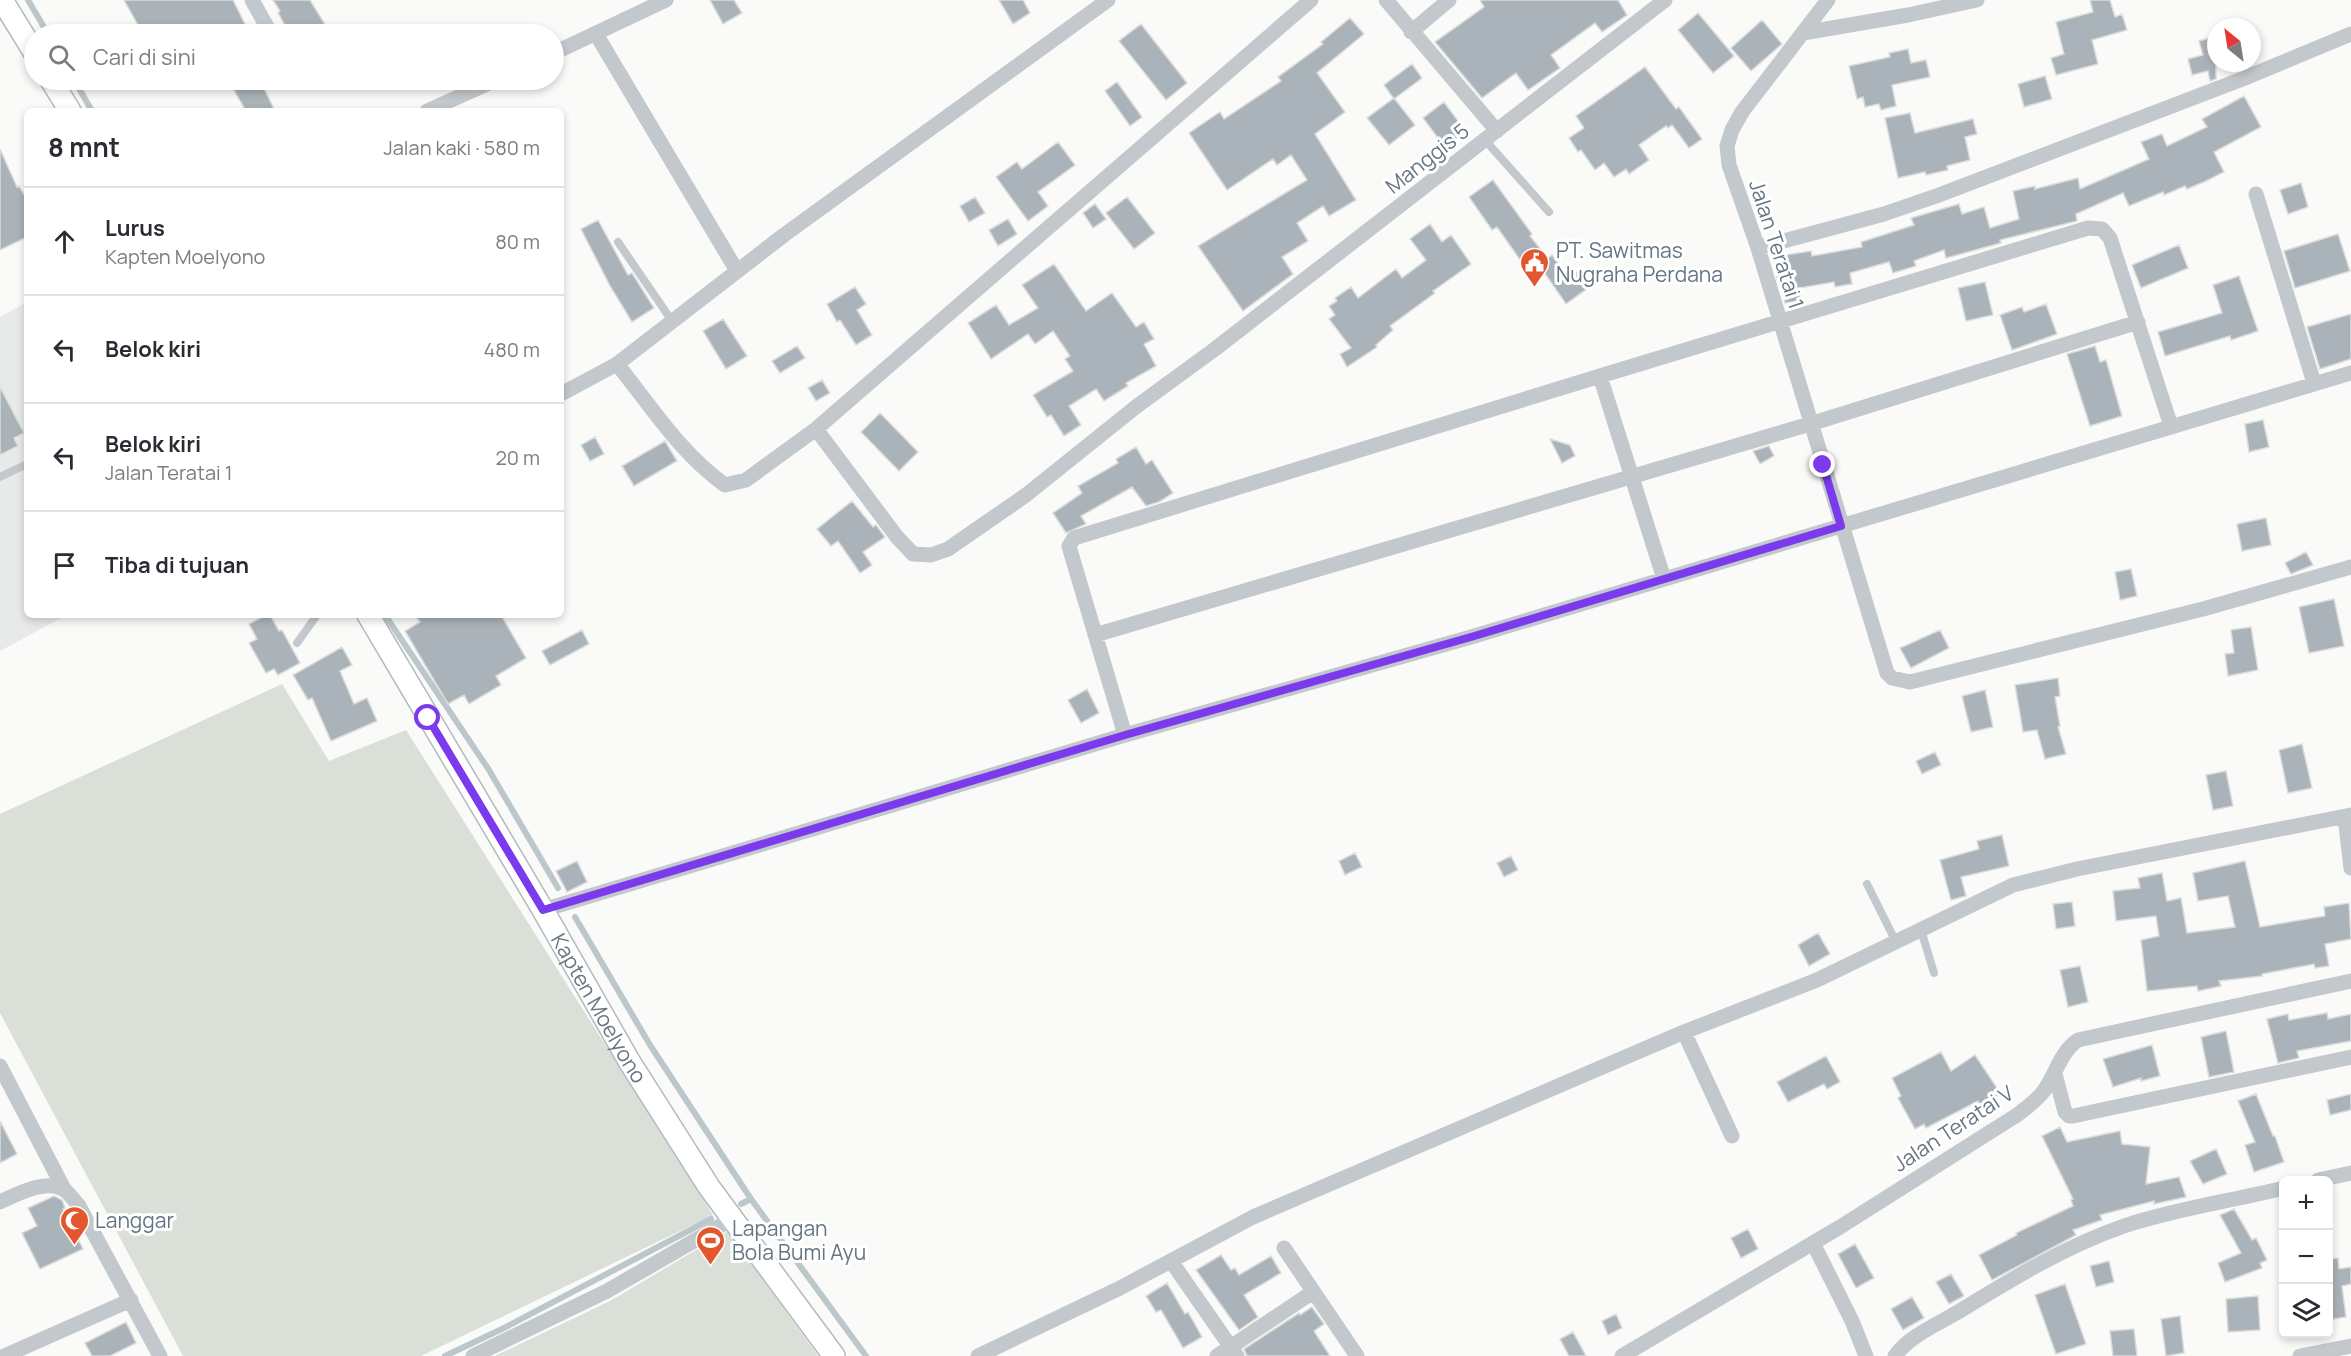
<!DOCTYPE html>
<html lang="id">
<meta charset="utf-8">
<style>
:root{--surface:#fff;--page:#f2f2f3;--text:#2b2b33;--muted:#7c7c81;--line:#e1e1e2}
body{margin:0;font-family:Manrope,sans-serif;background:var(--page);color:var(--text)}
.controls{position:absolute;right:18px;bottom:18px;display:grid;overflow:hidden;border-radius:9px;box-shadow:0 3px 9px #0003}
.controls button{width:54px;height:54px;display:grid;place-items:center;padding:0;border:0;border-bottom:2px solid var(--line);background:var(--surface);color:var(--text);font:30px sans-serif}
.compass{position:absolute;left:2207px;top:18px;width:54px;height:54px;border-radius:50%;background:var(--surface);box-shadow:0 3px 9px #0003;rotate:330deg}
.stop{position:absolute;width:18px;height:18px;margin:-14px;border:4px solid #7c3aed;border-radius:50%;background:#fff}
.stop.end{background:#7c3aed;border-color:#fff;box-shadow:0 2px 6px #0008}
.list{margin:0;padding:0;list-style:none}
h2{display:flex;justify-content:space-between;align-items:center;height:78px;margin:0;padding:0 24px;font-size:26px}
h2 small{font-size:20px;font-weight:400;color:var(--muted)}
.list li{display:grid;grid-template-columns:39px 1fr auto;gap:18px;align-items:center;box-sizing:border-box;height:108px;padding:0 24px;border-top:2px solid var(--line)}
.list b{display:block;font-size:22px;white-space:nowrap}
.list p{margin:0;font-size:20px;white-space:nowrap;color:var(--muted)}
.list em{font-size:20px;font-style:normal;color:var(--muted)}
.icon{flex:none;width:33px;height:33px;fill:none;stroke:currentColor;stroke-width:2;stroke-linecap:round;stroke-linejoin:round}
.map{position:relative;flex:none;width:2351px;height:1356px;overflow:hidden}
.search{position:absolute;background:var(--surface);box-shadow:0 3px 9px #0003;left:24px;top:24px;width:540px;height:66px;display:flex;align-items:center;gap:15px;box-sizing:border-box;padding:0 21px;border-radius:33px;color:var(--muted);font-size:22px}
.panel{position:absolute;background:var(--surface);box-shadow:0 3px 9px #0003;left:24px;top:108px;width:540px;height:510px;border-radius:9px}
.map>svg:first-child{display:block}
.built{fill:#e8e9e9}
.green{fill:#dadfd7}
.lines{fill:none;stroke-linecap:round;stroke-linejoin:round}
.stream{stroke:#bbc7cb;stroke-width:6}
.building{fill:#aab3b9;stroke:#dcdcda;stroke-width:1.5}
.secondary-casing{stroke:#b3babf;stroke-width:24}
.lane{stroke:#c3c8cc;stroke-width:8}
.street{stroke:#c3c8cc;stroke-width:15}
.secondary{stroke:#fff;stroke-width:21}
.route{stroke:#7c3aed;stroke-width:8}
.labels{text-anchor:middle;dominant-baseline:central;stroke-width:6;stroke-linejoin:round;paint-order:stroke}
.street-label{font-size:21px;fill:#657683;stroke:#fff}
.poi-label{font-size:21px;fill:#657683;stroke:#fff;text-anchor:start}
</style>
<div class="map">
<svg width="2351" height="1356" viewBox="0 0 2351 1356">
<rect width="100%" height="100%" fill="#fafaf8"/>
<path class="built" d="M27,302V615H67L0,651V317Z"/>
<path class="green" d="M282,684L329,761L406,730L713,1215L421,1356H183L0,1013V814Z
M728,1231L818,1356H495L610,1301Z"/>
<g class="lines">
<path class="stream" d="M28,0L48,34
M74,80L92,111
M385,615L489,770L558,888
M575,917L650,1045L751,1199L866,1356
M741,1204L751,1199
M445,1356L504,1328L711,1219"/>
</g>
<path class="building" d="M124,0H233L250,34H143Z
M273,0H310L331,34H290L278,13L280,11Z
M710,0H734L742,13L723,24Z
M999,0H1023L1030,13L1013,24Z
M1480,0H1618L1627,15L1602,32L1595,23L1551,55L1560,68L1528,90L1516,73L1482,98L1435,42L1484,7Z
M2090,0H2110L2115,17L2122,14L2127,30L2092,40L2098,64L2056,75L2051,58L2064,54L2056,22L2093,12Z
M1698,13L1734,56L1713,73L1678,30Z
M1350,18L1364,34L1317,73L1345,112L1315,134L1356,200L1329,216L1323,206L1297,223L1308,241L1282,257L1293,274L1243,311L1198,246L1307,180L1291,155L1277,165L1273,159L1227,190L1189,133L1220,112L1224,119L1281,81L1278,77L1323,44L1321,42Z
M1762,20L1782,44L1751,71L1731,48Z
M1141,24L1187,83L1166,100L1119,41Z
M2216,36V79L2210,81L2208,71L2192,75L2188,59L2203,55L2199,41Z
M1908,49L1911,63L1926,60L1930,77L1892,85L1896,106L1881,110L1879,104L1865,107L1863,97L1857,99L1849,66L1890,57L1889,53Z
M1412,64L1422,78L1394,99L1384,85Z
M1645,67L1676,109L1679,107L1702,139L1689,148L1672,125L1668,128L1666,126L1639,145L1649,160L1629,174L1626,169L1614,177L1604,163L1595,170L1581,150L1578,152L1569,138L1584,128L1576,116Z
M2045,76L2052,99L2024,107L2018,84Z
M228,80H260L275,111H246Z
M1117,82L1142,117L1130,126L1105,91Z
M2244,96L2261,127L2214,152L2224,172L2204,182L2187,189L2185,186L2164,195L2163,192L2129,206L2123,193L2076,214L2077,221L2000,240L2001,243L1946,258L1944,250L1914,261L1916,266L1893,273L1889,262L1850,273L1852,284L1835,287L1834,282L1799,288L1801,301L1785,303L1782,281L1778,282L1773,257L1811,251L1812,256L1862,247L1861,242L1914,225L1911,218L1959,204L1962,214L1984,207L1990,228L2019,219L2013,191L2035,186V189L2078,178L2080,189L2149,159L2141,142L2162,134L2167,146L2207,127L2202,119Z
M1394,98L1415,125L1389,145L1367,118Z
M1444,102L1466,132L1453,141L1449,136L1441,142L1423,118Z
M1910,113L1915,133L1973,119L1977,134L1965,137L1970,160L1947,166L1948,170L1926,175L1925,172L1898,178L1885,118Z
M1058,142L1075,165L1038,192L1048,206L1028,221L996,177L1017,162L1022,169Z
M0,149L17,187L19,186L27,200V237L0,250Z
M1493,180L1532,234L1530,236L1542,251L1523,264L1497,227L1492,230L1469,197Z
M2301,183L2308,207L2288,214L2280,190Z
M975,197L985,213L969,222L960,206Z
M1127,197L1155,233L1134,249L1106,213Z
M1095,204L1106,219L1093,228L1083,213Z
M1008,219L1017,234L998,246L989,230Z
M598,220L628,275L632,273L654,308L632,322L610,286L581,229Z
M1430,224L1442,242L1451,235L1471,264L1433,291L1435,293L1390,326L1393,330L1376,345L1377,347L1347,367L1340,354L1351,348L1329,319L1335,315L1329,306L1337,301L1335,298L1351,287L1358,298L1396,269L1402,278L1426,260L1410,239Z
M2338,234L2350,271L2295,288L2284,251Z
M2179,245L2188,268L2141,288L2132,265Z
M1552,255L1568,277L1580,269L1592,285L1566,304L1539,265Z
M1054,264L1086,311L1112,293L1136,327L1144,322L1154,339L1144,344L1156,366L1126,383L1128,386L1104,401L1096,389L1069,406L1081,425L1064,436L1051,415L1047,417L1033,395L1073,371L1065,359L1070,356L1053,331L1035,344L1028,334L991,359L968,323L996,305L1009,325L1038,308L1022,285Z
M2239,276L2258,331L2231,340L2230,336L2165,356L2158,332L2222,313L2213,285Z
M1985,282L1993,315L1966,321L1958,288Z
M855,287L866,304L857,310L872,335L856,345L840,320L837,322L827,304Z
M2046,304L2057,334L2012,350L2000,315L2022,307L2024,312Z
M2351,314V359L2320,369L2307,327Z
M723,319L747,356L726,369L703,331Z
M797,346L805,358L780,373L772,361Z
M2095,346L2100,362L2106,360L2122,416L2090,426L2067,354Z
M822,380L830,393L816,401L808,388Z
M0,387L24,433L14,438L18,446L0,455Z
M880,413L918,452L899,471L861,432Z
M2263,420L2269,447L2249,452L2245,424Z
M595,437L604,454L590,461L581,445Z
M1550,439L1570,445L1575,456L1562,463Z
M665,441L677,461L634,486L622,466Z
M1769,446L1774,456L1760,464L1753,451Z
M1136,447L1146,464L1152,460L1173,493L1159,502L1146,506L1132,487L1081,516L1086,524L1066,533L1053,513L1082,493L1078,486L1118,463L1116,459Z
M852,501L873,527L876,525L885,537L863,552L872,565L860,573L838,541L831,546L817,529Z
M2266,518L2271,545L2242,551L2237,524Z
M2306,552L2313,565L2291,574L2285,563Z
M2131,569L2137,596L2120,600L2115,572Z
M2334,599L2344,646L2309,653L2299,607Z
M266,615H270L279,631L282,630L300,663L278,675L274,669L266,673L249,643L257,639L249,624Z
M415,615H501L526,658L496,676L501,685L469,704L464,695L448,704L405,631L420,622Z
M2251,627L2258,670L2228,676L2225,654L2234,653L2231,630Z
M582,630L589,644L550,665L542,651Z
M1940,630L1949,648L1911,668L1900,648Z
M342,647L352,665L340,671L354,704L367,698L377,721L331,741L312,698L308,700L293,675Z
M2058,678L2060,696L2055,697L2060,726L2058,727L2066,754L2045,759L2037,730L2023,732L2015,685Z
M1087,689L1099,713L1081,723L1068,700Z
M1985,690L1993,727L1971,732L1962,696Z
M2302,744L2312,788L2288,793L2279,750Z
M1935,752L1941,765L1922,774L1916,761Z
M2226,771L2233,806L2213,810L2206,775Z
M2002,835L2009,866L1961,877L1966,896L1951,900L1940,860L1979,849L1977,841Z
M1355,853L1362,867L1345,875L1339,861Z
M1511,856L1518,870L1504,877L1497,863Z
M577,861L587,882L567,892L556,871Z
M2245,861L2260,927L2325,916L2324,907L2349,903L2351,939L2325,944L2329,966L2315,968L2314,964L2262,974V976L2219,981L2221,986L2198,991L2197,986L2147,991L2141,940L2159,936L2156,916L2116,921L2113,891L2140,888L2138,878L2162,873L2167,901L2181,898L2187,933L2235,927L2228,896L2198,901L2193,873Z
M2072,902L2075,926L2056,929L2053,904Z
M1818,933L1830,954L1809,966L1798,945Z
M2080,966L2088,1002L2068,1007L2060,970Z
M2327,1013L2328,1019L2351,1014V1041L2297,1051L2299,1058L2278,1063L2267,1019L2288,1014L2289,1020Z
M2226,1031L2234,1072L2209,1077L2201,1037Z
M2152,1045L2160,1076L2141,1081V1078L2113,1087L2103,1059Z
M1941,1052L1951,1071L1975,1055L2001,1094L1981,1107L1978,1101L1926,1128L1924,1124L1915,1129L1898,1098L1901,1096L1892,1078Z
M1826,1056L1840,1082L1827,1089L1824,1084L1788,1102L1777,1082Z
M2256,1094L2273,1136H2275L2284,1162L2254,1172L2245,1145L2255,1142L2238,1101Z
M2351,1094V1110L2330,1115L2327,1100Z
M0,1121L17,1154L0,1163Z
M2060,1127L2067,1142L2120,1131L2122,1144L2150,1147L2146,1184L2179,1177L2186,1197L2154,1204V1201L2100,1215L2102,1220L2073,1230L2076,1235L1992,1280L1979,1255L2017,1235L2016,1233L2073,1206L2071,1200L2073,1199L2042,1136Z
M2216,1149L2227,1174L2203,1184L2190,1161Z
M54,1196L62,1200L65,1208L63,1209L83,1249L40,1269L22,1233L37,1226L28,1208Z
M2234,1209L2252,1240L2256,1238L2267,1260L2260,1263L2262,1268L2225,1282L2218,1263L2241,1253L2220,1215Z
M1748,1229L1758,1249L1741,1258L1731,1238Z
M1855,1244L1874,1278L1856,1288L1838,1254Z
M1221,1255L1231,1270L1235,1268L1239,1275L1271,1256L1281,1273L1244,1295L1258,1317L1239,1330L1196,1270Z
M2338,1258L2339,1269L2351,1267V1284L2342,1286L2346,1317L2328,1320V1259Z
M2109,1261L2114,1282L2096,1287L2090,1266Z
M1951,1274L1964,1296L1949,1304L1936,1282Z
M1167,1283L1185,1314L1188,1312L1202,1337L1183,1348L1161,1310L1156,1312L1146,1296Z
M2065,1284L2086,1344L2056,1354L2035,1295Z
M2258,1296L2260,1330L2228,1332L2226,1299Z
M1912,1297L1924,1318L1903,1330L1891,1309Z
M1312,1307L1324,1324L1314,1331L1330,1356H1247L1244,1349L1299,1313L1300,1315Z
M1616,1314L1622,1328L1608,1335L1602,1321Z
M2180,1316L2184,1353L2166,1356L2161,1319Z
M126,1322L136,1343L110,1356H92L85,1343Z
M2134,1329L2137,1356H2113L2110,1331Z
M1573,1332L1586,1356H1569L1560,1339Z"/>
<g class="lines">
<defs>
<g id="secondary">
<path d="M2,0L34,52"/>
<path d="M51,80L70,111"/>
<path id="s1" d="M368,615L543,910L629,1061L709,1187L834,1356"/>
</g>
</defs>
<use href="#secondary" class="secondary-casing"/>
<path class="lane" d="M1485,140L1549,212
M618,242L672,321
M0,477L27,464
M297,643L317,615
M1867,884L1896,942
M1921,930L1934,973"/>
<path class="street" d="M252,0L271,34
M1386,0L1497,131
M1828,0L1742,112L1732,130L1727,146L1729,165L1758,248L1887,673L1892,678L1910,682L2203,609L2351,567
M1411,32L1449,0
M1803,33L1908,15L1977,0
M596,34L737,271
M554,53L666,0
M427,111L496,80
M2256,194L2314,383
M1758,248L1884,214L1939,195L2245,78L2351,34
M617,364C650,405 681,454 725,485L746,480L816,429L1311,0
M1600,376L1664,579
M561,394L617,364L784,235L1108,0
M816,429L897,537L913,554L931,555L948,549L1026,495L1137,406L1215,349L1665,0
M1095,635L1810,424L2138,322
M1125,735L1071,553L1069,546L1074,538L1600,376L2088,228L2102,229L2110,238L2171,426
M2345,817L2351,868
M543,910L1125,735L1471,637L2351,373
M1684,1032L1732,1136
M0,1066L64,1189
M2055,1074L2065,1112L2069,1116H2073L2351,1057
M2318,1180L2351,1173
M0,1202C17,1194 48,1177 66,1191C70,1195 75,1201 79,1206L160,1356
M1813,1243L1852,1321L1866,1356
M1284,1248L1357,1356
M1171,1261L1237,1356
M4,1356L131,1300
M473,1356L607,1291L732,1219
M978,1356L1120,1288L1253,1217L1684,1032L1817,980L2013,885L2077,869L2351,815
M1217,1356L1313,1292
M1622,1356L1840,1227L2017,1115C2026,1108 2036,1101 2043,1092C2056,1075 2060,1052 2078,1040L2351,981
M1895,1356C1909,1336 1938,1324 1958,1312C2010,1280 2066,1246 2124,1226C2175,1209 2231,1201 2284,1188
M2300,1356L2351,1346"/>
<use href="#secondary" class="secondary"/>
</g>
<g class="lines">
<path class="route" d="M428,718L543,910L1125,735L1471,637L1841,526L1823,465"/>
</g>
<defs>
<symbol id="civic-pin" viewBox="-11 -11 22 30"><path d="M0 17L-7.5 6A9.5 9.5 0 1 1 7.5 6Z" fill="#e4572e" stroke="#fff"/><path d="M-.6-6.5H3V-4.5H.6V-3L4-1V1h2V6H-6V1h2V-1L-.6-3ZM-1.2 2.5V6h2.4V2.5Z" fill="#fff"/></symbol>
<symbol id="mosque-pin" viewBox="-11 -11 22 30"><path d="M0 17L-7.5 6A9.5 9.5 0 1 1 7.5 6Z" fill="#e4572e" stroke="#fff"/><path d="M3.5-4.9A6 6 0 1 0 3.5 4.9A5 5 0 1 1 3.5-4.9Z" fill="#fff"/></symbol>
<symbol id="stadium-pin" viewBox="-11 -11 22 30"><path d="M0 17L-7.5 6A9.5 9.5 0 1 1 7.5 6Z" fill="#e4572e" stroke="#fff"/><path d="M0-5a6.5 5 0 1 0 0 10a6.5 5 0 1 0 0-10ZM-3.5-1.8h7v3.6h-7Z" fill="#fff"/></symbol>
</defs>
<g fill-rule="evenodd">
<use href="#civic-pin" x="1518" y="246" width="33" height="45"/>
<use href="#mosque-pin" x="58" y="1204" width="33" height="45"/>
<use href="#stadium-pin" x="694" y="1224" width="33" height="45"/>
</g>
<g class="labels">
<g class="street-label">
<text transform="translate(1427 158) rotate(-38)">Manggis 5</text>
<text transform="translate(1777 244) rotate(72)">Jalan Teratai 1</text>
<text stroke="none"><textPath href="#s1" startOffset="456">Kapten Moelyono</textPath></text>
<text transform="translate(1953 1128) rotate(-33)">Jalan Teratai V</text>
</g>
<g class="poi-label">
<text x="1556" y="250">PT. Sawitmas<tspan x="1556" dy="24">Nugraha Perdana</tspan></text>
<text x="95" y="1220">Langgar</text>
<text x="732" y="1228">Lapangan<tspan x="732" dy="24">Bola Bumi Ayu</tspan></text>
</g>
</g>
</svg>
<div class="controls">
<button>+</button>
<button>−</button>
<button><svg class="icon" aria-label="layers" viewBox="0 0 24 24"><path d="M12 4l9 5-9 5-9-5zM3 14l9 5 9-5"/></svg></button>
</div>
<svg class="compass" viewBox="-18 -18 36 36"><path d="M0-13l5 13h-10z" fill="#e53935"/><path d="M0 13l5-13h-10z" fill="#7c7c81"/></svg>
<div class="stop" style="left:428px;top:718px"></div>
<div class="stop end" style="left:1823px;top:465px"></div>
<div class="search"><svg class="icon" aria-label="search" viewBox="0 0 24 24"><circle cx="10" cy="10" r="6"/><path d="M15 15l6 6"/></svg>Cari di sini</div>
<section class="panel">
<h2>8 mnt<small>Jalan kaki · 580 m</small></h2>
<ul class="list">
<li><svg class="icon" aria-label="ahead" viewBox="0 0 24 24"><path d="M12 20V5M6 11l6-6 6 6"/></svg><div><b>Lurus</b><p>Kapten Moelyono</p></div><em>80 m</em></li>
<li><svg class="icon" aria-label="left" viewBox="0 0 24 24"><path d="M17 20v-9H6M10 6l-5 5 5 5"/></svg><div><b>Belok kiri</b></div><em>480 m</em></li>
<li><svg class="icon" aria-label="left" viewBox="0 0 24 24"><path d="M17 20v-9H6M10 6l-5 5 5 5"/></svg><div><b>Belok kiri</b><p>Jalan Teratai 1</p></div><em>20 m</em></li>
<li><svg class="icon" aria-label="arrive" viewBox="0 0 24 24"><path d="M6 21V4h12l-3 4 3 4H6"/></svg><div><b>Tiba di tujuan</b></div></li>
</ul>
</section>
</div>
